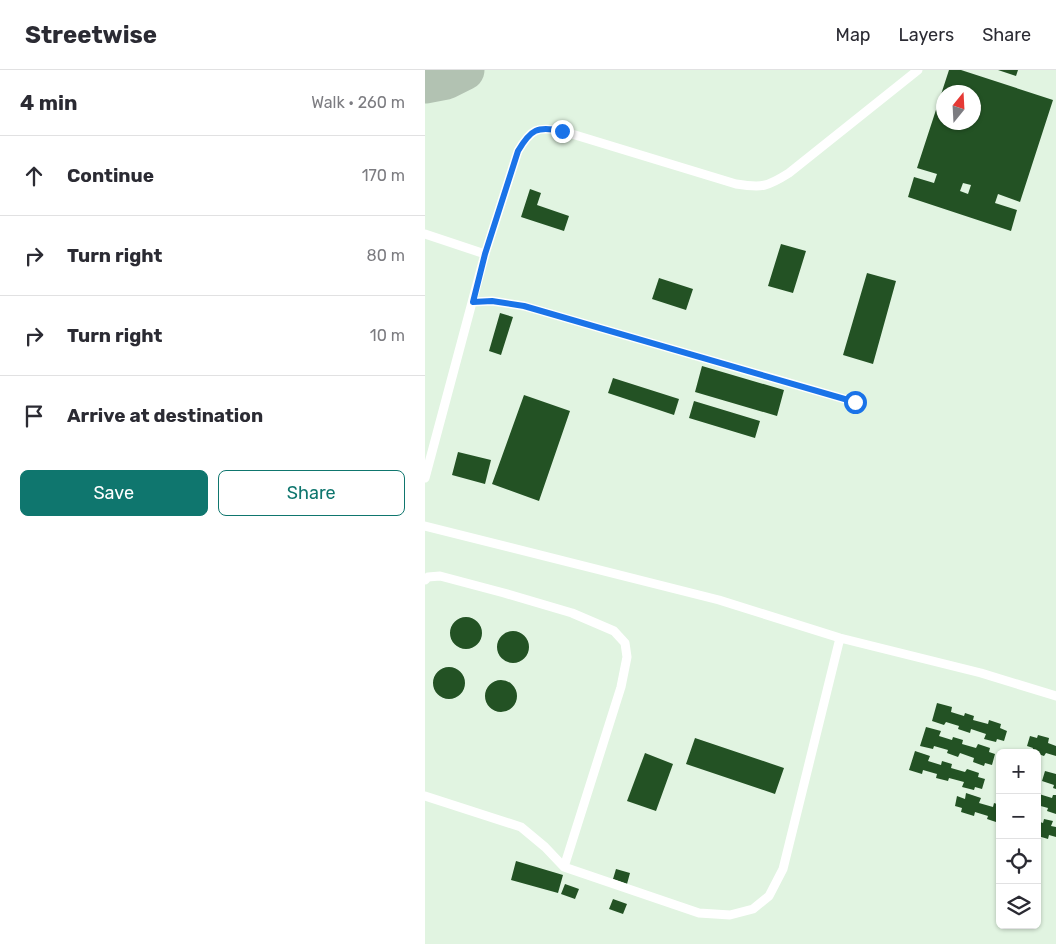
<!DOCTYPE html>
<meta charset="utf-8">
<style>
:root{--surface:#fff;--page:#f7f7f7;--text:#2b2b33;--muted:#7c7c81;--line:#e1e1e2;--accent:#0f766e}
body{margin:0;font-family:Rubik,sans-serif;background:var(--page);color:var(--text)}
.controls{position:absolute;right:15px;bottom:15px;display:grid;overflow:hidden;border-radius:8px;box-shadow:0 1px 4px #0004}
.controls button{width:45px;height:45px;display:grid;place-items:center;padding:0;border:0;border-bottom:1px solid var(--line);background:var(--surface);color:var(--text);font:25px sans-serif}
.compass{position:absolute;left:511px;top:15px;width:45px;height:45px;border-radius:50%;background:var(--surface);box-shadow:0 1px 4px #0004;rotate:18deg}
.stop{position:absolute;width:15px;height:15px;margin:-11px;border:4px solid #1a73e8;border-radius:50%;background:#fff}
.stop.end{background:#1a73e8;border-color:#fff;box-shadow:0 1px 5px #0008}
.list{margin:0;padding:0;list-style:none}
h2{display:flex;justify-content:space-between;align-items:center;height:65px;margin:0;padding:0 20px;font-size:21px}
h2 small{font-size:16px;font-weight:400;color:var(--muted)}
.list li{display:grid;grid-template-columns:32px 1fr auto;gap:15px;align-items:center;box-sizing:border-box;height:80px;padding:0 20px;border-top:1px solid var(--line)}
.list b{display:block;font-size:19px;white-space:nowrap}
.list em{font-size:16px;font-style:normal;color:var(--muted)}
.actions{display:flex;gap:10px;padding:15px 20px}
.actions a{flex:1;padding:11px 0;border:1px solid var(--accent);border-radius:8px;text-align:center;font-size:18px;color:var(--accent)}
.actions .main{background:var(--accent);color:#fff}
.icon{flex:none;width:28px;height:28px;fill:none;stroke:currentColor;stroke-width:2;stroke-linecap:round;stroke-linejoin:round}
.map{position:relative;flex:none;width:631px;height:874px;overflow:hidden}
header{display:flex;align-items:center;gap:30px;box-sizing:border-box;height:70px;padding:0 25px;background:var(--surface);border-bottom:1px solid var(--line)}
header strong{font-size:24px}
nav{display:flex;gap:28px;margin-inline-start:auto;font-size:18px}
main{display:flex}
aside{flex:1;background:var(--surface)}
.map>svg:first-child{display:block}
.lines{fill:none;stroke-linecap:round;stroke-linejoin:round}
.taxiway{stroke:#b2c2b2;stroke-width:41}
.building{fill:#235224;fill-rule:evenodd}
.service{stroke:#fff;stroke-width:9}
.route{stroke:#1a73e8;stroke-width:6}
</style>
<header>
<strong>Streetwise</strong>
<nav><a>Map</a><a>Layers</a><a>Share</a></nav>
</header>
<main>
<aside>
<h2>4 min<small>Walk · 260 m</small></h2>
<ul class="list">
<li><svg class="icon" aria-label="ahead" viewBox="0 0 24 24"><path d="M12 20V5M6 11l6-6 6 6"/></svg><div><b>Continue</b></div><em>170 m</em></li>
<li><svg class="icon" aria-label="right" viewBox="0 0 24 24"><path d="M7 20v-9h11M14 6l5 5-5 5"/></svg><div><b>Turn right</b></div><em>80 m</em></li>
<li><svg class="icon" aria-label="right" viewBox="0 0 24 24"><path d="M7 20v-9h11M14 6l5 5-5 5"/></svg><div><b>Turn right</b></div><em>10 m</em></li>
<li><svg class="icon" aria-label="arrive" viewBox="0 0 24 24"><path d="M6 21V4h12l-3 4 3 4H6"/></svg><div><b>Arrive at destination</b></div></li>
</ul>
<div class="actions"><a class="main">Save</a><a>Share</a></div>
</aside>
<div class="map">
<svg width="631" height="874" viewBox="0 0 631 874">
<rect width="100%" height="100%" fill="#e1f4e1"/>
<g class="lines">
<path class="taxiway" d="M0,13L21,9L39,0"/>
</g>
<path class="building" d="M524,0H536L628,30L595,132L573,124L570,133L592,140L586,161L483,127L489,107L509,113L512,104L492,98ZM518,22H548V52H518ZM538,113L546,115L543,124L535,121Z
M573,0H593L591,6Z
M105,119L116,123L112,135L144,146L139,161L96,147Z
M356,174L381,181L368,223L343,216Z
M442,203L471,211L448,294L418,285Z
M234,208L268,219L261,240L227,229Z
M75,243L88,247L76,285L64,281Z
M277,296L359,320L352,346L270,322Z
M188,308L254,329L249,345L183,323Z
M99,325L145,341L114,431L67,414Z
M269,331L335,351L330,368L264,348Z
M33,382L66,390L60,414L27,405Z
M25 563a16 16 0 1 1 32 0a16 16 0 1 1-32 0Z
M72 577a16 16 0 1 1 32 0a16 16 0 1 1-32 0Z
M8 613a16 16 0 1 1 32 0a16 16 0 1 1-32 0Z
M60 626a16 16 0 1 1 32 0a16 16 0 1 1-32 0Z
M512,633L527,637L526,642L539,646L540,643L549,646L548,650L563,654L564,650L576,654L575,658L582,661L579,671L572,669L571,672L559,669L561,664L546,659L545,663L533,659L534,656L521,652L519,655L507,651Z
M501,657L516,661L514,666L527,670L528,667L538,670L537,674L551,678L553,674L565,678L564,682L570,684L567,695L560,693L559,696L548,692L549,688L535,683L533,687L522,683L523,680L509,676L508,679L495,676Z
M613,665L624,668L623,673L631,676V686L621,683L619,686L607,682L608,678L602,676L605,666L612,668Z
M270,668L359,698L350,724L261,694Z
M490,681L505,686L503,691L516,695L517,691L527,694L526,698L540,702L542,699L554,703L553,707L560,709L557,719L550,717L549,720L537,717L539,712L524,708L523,711L511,708L512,704L498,700L497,704L484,700Z
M220,683L248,694L231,741L202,731Z
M620,701L631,704V719L628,718L629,715L617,711Z
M541,723L556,728L554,733L568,737L569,733L575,735L574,753L562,749L563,746L550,742L549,746L536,742L537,738L530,736L532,726L540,729Z
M614,724L627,728L628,725H631V744L622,741L623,738L612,735Z
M619,749L628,751L626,756L631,757V767L624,765L623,769L613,766L612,751L618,753Z
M91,791L138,805L133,823L86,810Z
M191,799L205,803L202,814L188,809Z
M140,814L154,819L150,829L136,824Z
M188,829L202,834L198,844L184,839Z"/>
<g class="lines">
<path class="service" d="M0,164L60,184
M48,232L67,231L99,236L430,332
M0,408L60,184L93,81C106,59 112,56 137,61L311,114C337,118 342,117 364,103L493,0
M0,456L294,530L415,568L556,603L631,626
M0,510L3,507L15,506L79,523L147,543L189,561L200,573L202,587L196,617L139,797
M0,726L96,757L120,777L139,797L274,843L305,845L328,839L344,826L358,799L415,568"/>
</g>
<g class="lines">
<path class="route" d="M137,61C112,56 106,59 93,81L60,184L48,232L67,231L99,236L430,332"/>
</g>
</svg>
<div class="controls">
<button>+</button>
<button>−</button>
<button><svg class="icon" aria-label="locate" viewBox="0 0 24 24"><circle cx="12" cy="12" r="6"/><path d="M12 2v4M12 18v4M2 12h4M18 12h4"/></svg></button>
<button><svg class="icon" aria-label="layers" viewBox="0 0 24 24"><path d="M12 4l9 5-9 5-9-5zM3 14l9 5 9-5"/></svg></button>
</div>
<svg class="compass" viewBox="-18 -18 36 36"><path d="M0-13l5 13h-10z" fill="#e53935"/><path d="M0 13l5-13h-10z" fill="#7c7c81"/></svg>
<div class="stop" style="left:430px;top:332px"></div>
<div class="stop end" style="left:137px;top:61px"></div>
</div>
</main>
